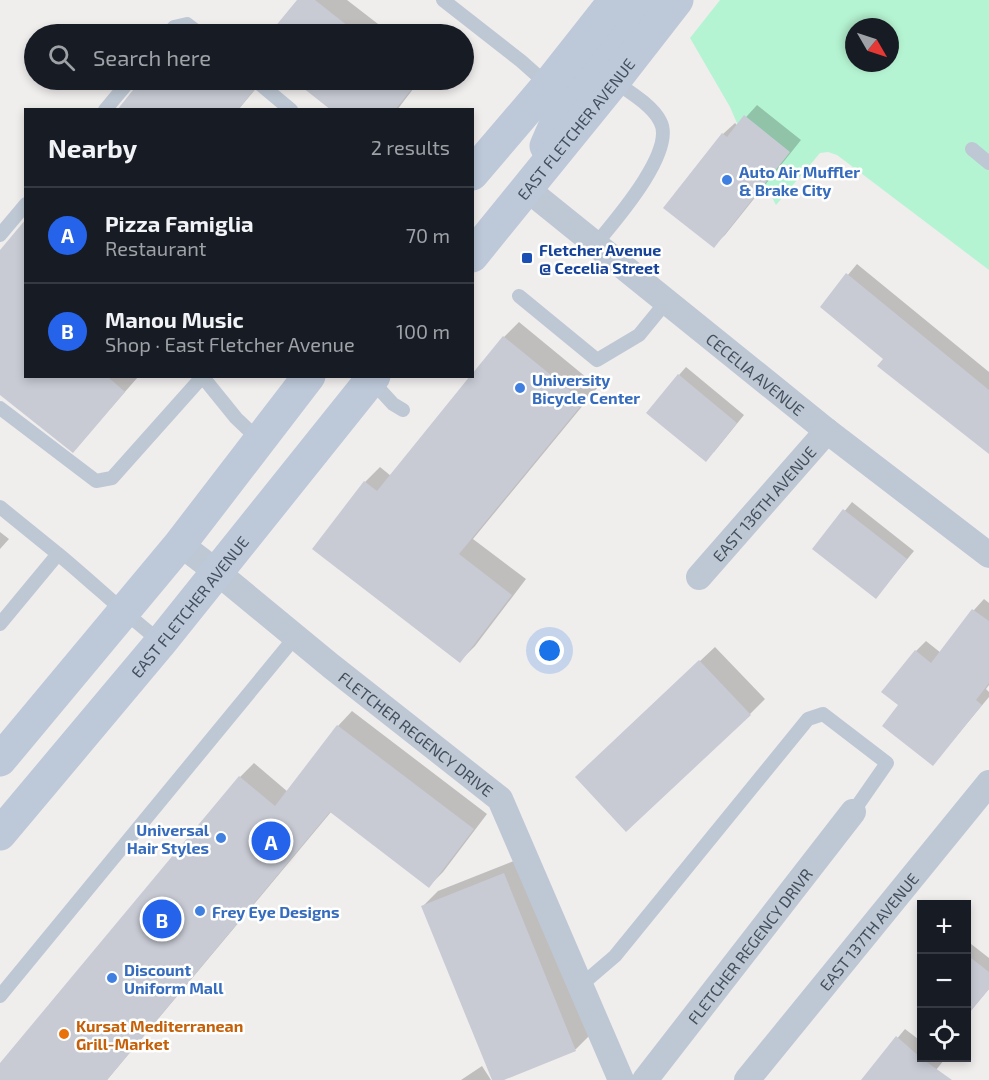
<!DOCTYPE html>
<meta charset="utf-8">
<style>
:root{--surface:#171b24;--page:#242831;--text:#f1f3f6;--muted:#9ea1a6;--line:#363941;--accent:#2563eb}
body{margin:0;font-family:"Exo 2",sans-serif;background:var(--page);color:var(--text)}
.controls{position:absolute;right:18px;bottom:18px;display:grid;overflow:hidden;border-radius:0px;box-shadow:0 3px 9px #0003}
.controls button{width:54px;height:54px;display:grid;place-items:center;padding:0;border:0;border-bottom:2px solid var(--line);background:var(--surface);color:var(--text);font:30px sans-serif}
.compass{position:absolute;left:845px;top:18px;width:54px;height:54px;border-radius:50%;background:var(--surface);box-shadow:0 3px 9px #0003;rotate:129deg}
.you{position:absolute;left:550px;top:651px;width:21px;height:21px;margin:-15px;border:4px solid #fff;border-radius:50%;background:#1a73e8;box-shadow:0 0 0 9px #1a73e833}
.badge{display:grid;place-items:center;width:39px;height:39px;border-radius:50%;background:var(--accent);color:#fff;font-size:20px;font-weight:700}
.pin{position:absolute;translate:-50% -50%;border:3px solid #fff;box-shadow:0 2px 6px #0006}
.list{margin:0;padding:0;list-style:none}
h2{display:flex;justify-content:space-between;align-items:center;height:78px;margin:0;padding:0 24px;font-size:26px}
h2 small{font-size:20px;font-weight:400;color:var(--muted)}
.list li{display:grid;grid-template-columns:39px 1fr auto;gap:18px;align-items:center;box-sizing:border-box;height:96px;padding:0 24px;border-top:2px solid var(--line)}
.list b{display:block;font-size:22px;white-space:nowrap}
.list p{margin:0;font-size:20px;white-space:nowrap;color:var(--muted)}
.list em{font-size:20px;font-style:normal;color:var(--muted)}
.icon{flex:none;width:33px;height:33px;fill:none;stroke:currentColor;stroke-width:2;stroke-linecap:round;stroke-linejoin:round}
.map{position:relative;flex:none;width:989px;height:1080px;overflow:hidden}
.search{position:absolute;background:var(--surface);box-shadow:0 3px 9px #0003;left:24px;top:24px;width:450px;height:66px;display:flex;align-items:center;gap:15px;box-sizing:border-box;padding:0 21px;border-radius:33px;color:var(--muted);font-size:22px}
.panel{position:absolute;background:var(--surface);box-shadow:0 3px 9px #0003;left:24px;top:108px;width:450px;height:270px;border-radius:0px}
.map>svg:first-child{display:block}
.green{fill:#b5f4d2;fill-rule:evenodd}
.shadow{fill:#0003}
.building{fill:#c8cbd4}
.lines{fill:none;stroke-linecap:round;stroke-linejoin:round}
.service{stroke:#bec8d4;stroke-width:14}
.minor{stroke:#bec8d4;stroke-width:26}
.secondary{stroke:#bdc8d9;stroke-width:33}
.shop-dot{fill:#3f7fe0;stroke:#fff;stroke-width:2}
.transit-dot{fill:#1a4fb4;stroke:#fff;stroke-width:2}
.food-dot{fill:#e8710a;stroke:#fff;stroke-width:2}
.labels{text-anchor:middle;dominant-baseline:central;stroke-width:5;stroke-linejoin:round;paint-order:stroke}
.street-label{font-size:16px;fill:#434f5d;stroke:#fff}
.shop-label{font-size:16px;font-weight:bold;fill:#366cbe;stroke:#fff;text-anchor:start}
.transit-label{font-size:16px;font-weight:bold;fill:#164399;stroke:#fff;text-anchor:start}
.food-label{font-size:16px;font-weight:bold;fill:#c56008;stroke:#fff;text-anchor:start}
</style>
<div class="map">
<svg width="989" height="1080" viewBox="0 0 989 1080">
<rect width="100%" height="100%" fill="#f0eded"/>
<path class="green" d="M720,0H989V270L837,155L828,152L820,153L776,205L755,165L730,107L690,38ZM854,27H890V63H854Z"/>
<path class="shadow" d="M298,0H347L391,34H271Z
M144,80H263L238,110H119Z
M296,80H420L397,110H334Z
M757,105L801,140L725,235L713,246L723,134L735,123L738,126Z
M0,252L26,376L138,377L73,451L0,393Z
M857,264L989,372V452L885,359L822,306Z
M519,322L598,387L473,539L526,579L475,646L460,661L365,482L380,467L391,476L504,337Z
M686,367L744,415L714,452L679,375Z
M852,502L914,551L876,597L814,549Z
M0,532L9,539L0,549Z
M984,599L989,603V685L986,689L989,692V697L933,764L900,705L916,651L926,641L941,653L974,610Z
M715,647L765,699L750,714L592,762Z
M352,711L487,814L443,872L429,886L331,812L107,1080H0V1065L240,777L254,763L288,792L338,726Z
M519,859L591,1034L576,1049L500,1080H494L423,906L438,891Z
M966,940L989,958V989L966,1016Z
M905,1029L922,1042V1058H940L944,1060L928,1080H870L866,1076Z
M482,1066L491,1080H461Z"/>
<path class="building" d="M297,0H315L358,34H269Z
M141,80H246L247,84L254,90L238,110H117Z
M293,80H415L418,81L395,110H331Z
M744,115L790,152L714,248L663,208L722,133L727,137Z
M26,219V376H107L125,392L73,453L0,395V250Z
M846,273L989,390V454L877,366L883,359L820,307Z
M503,336L584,402L459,554L512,595L460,663L312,549L364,481L377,491L470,376H472V374Z
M678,374L737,423L706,462L646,413Z
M843,509L907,559L876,599L812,549Z
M972,609L989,621V683L976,700L982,705L933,766L882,726L898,705L881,692L915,650L931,663Z
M699,660L751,715L626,832L575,777Z
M337,725L474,829L429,888L330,812L107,1080H0V1063L239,776L275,806Z
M504,873L576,1051L504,1080H492L421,906Z
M966,954L989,972V989L966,1017Z
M896,1036L921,1058L952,1080H861Z"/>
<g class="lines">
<path class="service" d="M443,0L521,61L548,85
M168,34L174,27L187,24L200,34
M255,80L291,110
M105,110L130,80
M972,149L989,163
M0,235L26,204
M595,245C614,222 677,151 660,121C652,105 628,91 614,81
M519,296L597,360L639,335L666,302
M202,376L236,418L260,441
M371,380L393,404L403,410
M0,408L96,481L112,478L203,376
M0,507L58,554
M0,624L58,554C93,583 125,614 161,642
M580,986L615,956L808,719L823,714L887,763L853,812
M0,996L296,636"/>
<g class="minor">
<path id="s1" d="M527,189L827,431L989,555"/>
<path id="s2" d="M180,544L217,572L331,666L500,799L621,1080"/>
<path id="s3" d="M699,577L827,431"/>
<path id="s4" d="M645,1080L853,812"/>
<path id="s5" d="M747,1080L989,783"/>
</g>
<g class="secondary">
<path d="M546,146L566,100L645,0"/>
<path d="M472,174L548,85L615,0"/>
<path id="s6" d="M472,256L614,81L677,0"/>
<path d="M0,760L180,544L309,376"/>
<path id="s7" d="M0,834L161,642L374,376"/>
</g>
</g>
<g class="shop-dot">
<circle cx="727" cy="180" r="6"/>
<circle cx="520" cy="388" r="6"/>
<circle cx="221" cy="838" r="6"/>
<circle cx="200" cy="911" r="6"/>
<circle cx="112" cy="978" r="6"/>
</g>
<rect class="transit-dot" x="521" y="252" width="12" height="12" rx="3"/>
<circle class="food-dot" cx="64" cy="1034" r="6"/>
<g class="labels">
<g class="street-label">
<text stroke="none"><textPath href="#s6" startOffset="164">EAST FLETCHER AVENUE</textPath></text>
<text stroke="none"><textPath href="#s1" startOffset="294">CECELIA AVENUE</textPath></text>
<text stroke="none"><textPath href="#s3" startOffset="98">EAST 136TH AVENUE</textPath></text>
<text stroke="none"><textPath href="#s7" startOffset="296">EAST FLETCHER AVENUE</textPath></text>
<text stroke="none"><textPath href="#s2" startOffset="303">FLETCHER REGENCY DRIVE</textPath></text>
<text stroke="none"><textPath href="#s5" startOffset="192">EAST 137TH AVENUE</textPath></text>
<text stroke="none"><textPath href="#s4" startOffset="170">FLETCHER REGENCY DRIVR</textPath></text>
</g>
<g class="shop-label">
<text x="739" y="171">Auto Air Muffler<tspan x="739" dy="18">&amp; Brake City</tspan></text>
<text x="532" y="379">University<tspan x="532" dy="18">Bicycle Center</tspan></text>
<text x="209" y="829" text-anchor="end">Universal<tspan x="209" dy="18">Hair Styles</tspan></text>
<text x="212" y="911">Frey Eye Designs</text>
<text x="124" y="969">Discount<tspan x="124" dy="18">Uniform Mall</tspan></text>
</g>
<g class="transit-label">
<text x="539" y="249">Fletcher Avenue<tspan x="539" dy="18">@ Cecelia Street</tspan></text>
</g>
<g class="food-label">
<text x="76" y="1025">Kursat Mediterranean<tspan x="76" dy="18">Grill-Market</tspan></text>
</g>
</g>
</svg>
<div class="controls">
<button>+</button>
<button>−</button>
<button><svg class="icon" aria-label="locate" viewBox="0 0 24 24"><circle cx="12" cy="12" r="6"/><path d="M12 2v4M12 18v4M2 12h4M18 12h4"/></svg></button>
</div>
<svg class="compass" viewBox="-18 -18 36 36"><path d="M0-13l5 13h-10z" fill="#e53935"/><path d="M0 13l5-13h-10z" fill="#9ea1a6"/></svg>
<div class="you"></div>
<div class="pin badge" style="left:271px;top:841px">A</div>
<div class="pin badge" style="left:162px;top:919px">B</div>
<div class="search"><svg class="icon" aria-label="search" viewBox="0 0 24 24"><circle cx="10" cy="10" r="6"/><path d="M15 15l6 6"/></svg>Search here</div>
<section class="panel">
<h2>Nearby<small>2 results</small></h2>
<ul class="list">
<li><span class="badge">A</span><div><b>Pizza Famiglia</b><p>Restaurant</p></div><em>70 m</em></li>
<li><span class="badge">B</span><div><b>Manou Music</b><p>Shop · East Fletcher Avenue</p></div><em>100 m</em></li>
</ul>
</section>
</div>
